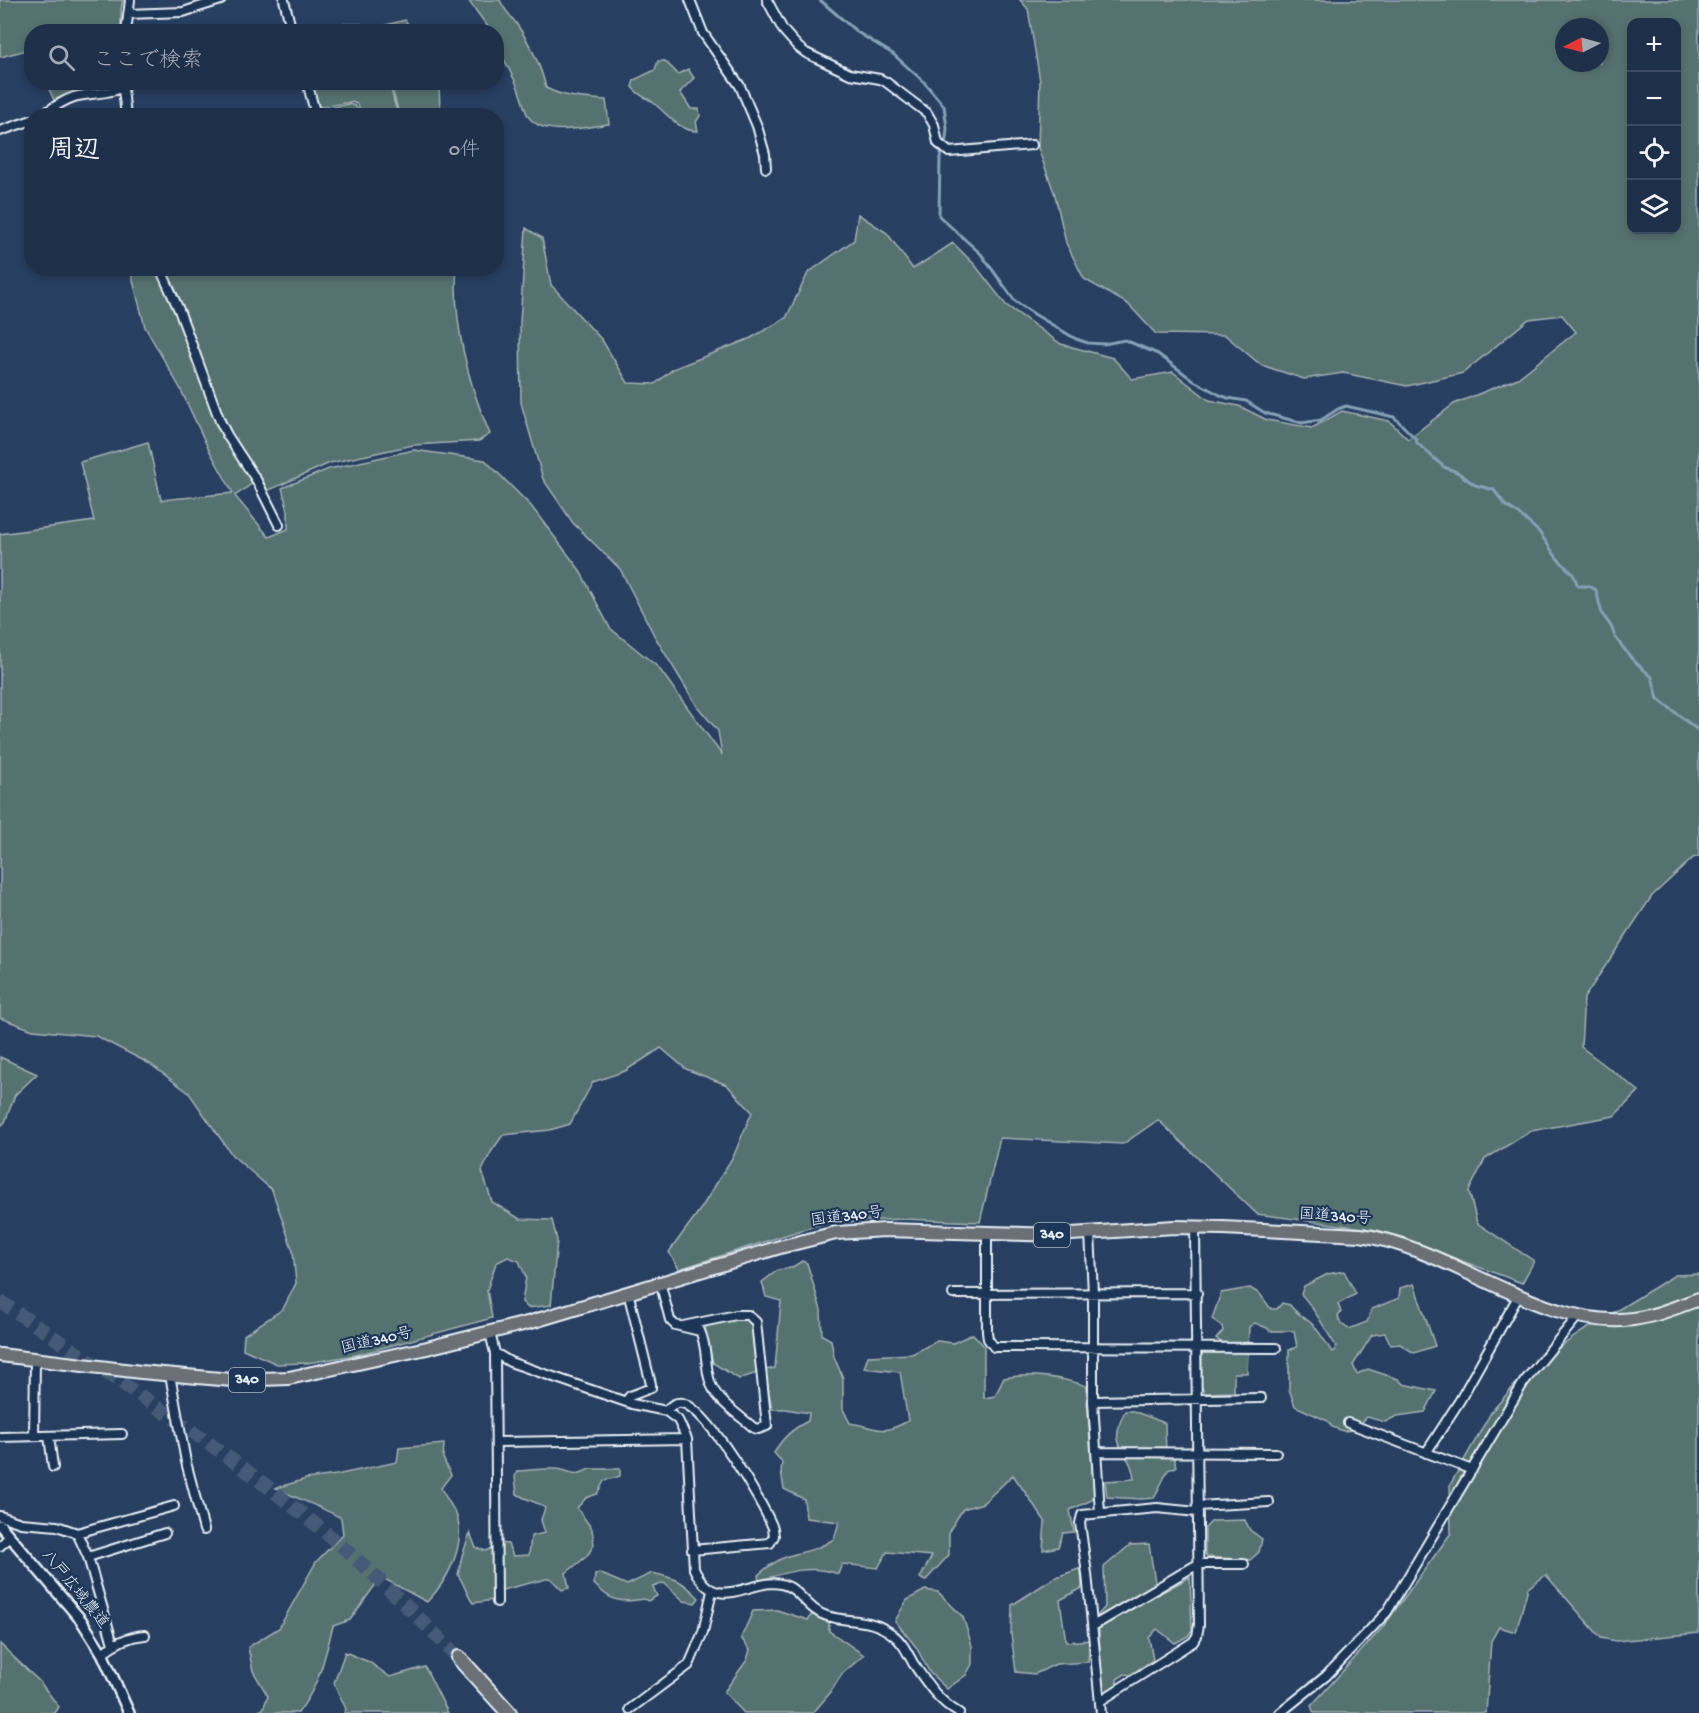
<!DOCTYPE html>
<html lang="ja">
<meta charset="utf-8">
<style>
:root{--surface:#1e2f4a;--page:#2b3b54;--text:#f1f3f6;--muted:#a1a9b5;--line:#3c4a62}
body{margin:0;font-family:"Gochi Hand","Klee One",sans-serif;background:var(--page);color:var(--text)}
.controls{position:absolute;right:18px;top:18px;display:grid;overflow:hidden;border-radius:12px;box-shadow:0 3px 9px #0003}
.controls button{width:54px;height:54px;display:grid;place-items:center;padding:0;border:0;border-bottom:2px solid var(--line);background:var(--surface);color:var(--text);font:30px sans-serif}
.compass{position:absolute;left:1555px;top:18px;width:54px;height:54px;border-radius:50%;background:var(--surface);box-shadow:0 3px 9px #0003;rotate:264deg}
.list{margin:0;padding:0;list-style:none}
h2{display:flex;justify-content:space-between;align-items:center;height:78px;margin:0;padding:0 24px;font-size:26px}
h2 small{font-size:20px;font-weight:400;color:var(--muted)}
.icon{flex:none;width:33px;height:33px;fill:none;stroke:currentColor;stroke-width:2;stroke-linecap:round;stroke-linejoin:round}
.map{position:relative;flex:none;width:1699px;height:1713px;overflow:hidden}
.search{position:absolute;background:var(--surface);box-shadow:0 3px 9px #0003;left:24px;top:24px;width:480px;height:66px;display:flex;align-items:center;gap:15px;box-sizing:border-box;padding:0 21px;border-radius:24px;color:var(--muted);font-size:22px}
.panel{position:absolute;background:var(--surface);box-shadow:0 3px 9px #0003;left:24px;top:108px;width:480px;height:168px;border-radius:24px}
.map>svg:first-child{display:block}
.green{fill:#57726f;stroke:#a0b2b4;stroke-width:1.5;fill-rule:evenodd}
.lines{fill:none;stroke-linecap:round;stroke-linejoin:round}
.stream{stroke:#86a1b7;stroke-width:3}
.motorway-tunnel{stroke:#455a78;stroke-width:14;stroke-dasharray:14 7;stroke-linecap:butt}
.minor-casing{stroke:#e8f1f8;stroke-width:12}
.tertiary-casing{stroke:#e8f1f8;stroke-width:14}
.trunk-casing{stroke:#e8f1f8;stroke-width:16}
.motorway-casing{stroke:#e8f1f8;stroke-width:18}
.minor{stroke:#1d3557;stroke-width:8}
.tertiary{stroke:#1d3557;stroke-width:9}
.trunk{stroke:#6b6f75;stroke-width:12}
.motorway{stroke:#6b6f75;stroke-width:14}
.labels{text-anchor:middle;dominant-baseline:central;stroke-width:4.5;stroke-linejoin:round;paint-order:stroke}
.shield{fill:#1d3557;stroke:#abb9c8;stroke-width:1.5}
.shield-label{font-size:15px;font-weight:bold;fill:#e8f1f8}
.street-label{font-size:16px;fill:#e8f1f8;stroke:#1d3557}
</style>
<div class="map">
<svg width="1699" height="1713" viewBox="0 0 1699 1713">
<rect width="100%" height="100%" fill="#283f62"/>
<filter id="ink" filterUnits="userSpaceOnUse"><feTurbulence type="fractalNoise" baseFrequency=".0167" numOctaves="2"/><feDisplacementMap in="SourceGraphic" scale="12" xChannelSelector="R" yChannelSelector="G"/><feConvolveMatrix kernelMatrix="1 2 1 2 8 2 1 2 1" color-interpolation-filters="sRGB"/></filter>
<g filter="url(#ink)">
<path class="green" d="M0,0H123L121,9V31L32,32L31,49L0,57Z
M468,0H500C504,10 510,15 516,23C529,42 541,66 546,88C565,98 585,98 606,100L609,124C587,127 539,139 527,114C522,102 520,90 514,79C507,64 496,48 496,32L491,31Z
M1020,0H1699V856L1693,858L1652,896L1584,998L1581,1047L1639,1091L1614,1116L1531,1131L1485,1159L1469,1191L1477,1223L1534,1261L1522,1283L1378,1230L1257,1214L1158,1120L1123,1144L1000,1138L980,1222L903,1219L824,1223L679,1269L669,1252L702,1207L734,1155L752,1112L727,1085L686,1069L661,1048L625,1071L593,1082L570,1124L550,1130L503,1135L491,1152L482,1171L492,1202L520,1219L552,1220L557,1240L551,1305L528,1308L522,1302L526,1277L519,1261L508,1257L496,1263L487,1290L492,1318L356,1355L307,1363L277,1364L243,1349L244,1335L283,1309L296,1283L293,1251L272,1190L232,1155L189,1093L150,1064L96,1036L33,1030L0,1018V534L94,521L80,462L148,442L161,500L233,493L208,448L180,388L145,327L130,269H457C452,321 469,386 490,434L479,441L413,445L330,463L267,491L260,478L235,496L269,537L288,529V511L282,488L329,469L414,450L485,460L531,506L579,569L610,628L658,667L722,755L718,731L697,706L655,637L620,569L573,523L543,479L521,403L520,323L526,228L542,238L551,285L602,340L628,383L655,384L673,369L751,338L786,318L808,273L854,240L858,214L887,233L913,269L953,243L975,265L1006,305L1061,344L1113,358L1132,379L1173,372L1209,400L1239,406L1267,420L1312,428L1342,411L1389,421L1408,439L1454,404L1518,378L1576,332L1562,315L1529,319L1463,373L1407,386L1343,373L1304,379L1261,365L1225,335L1156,334L1128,304L1084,279L1066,243L1055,195L1038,148L1040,81L1028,9ZM1632,22H1676V230H1632ZM1564,27H1600V63H1564Z
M405,20L413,31H340L339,24H362L367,30Z
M658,61H665L678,74L688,69L694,78L680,92L691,109H699L700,116L696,122L698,131C679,132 665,111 651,101C643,96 638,95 632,87L634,80L655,70Z
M46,83H121L74,92L54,100Z
M307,83H389L398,115H364L357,104L351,102L314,108Z
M391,83H439L440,111L434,115H399Z
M349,104L355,106L362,115L289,116Z
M0,1057L37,1074L15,1095L5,1122L0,1127Z
M802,1261L807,1263L821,1310L822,1335L831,1340L834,1357L843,1378V1409L850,1423C879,1427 879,1437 908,1421L900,1372L864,1368L868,1356L912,1354L937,1341L953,1343L973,1334L984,1346V1398L995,1396L1004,1378C1030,1373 1061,1377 1086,1386L1094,1494L1092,1500L1070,1510L1074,1532L1063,1533L1058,1547L1043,1550L1045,1521L1013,1475L983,1503L963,1509L949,1531V1555L925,1581L920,1578L932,1556L887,1552L878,1568L842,1564L838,1574C811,1564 785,1572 759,1581L758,1575C767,1567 777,1560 788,1556C808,1550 815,1551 834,1539L839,1522L806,1518L804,1499L784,1489L781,1472L782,1462L774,1453C782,1438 792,1429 808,1421L809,1413L786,1409H772L765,1370L775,1368L781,1301L766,1297L762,1282L778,1270L791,1268Z
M1344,1271L1356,1294L1338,1304L1341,1312L1338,1317L1341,1324L1349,1329L1367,1322L1372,1309L1399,1298L1400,1288L1414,1284L1435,1346L1414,1353L1400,1344L1391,1345L1385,1333L1372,1335L1353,1365L1357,1374L1368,1369L1398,1379L1403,1384L1436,1391L1425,1412L1397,1416L1385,1422L1367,1417L1354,1430L1343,1431L1332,1427L1328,1421L1295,1406L1289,1389V1350L1297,1347L1294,1331H1270L1267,1328L1255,1323L1249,1327L1247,1373H1234V1392L1205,1393L1201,1386L1202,1353L1206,1350H1219L1223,1343L1216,1339L1223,1331L1222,1326L1212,1319L1221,1293L1250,1288L1260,1294L1271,1309H1277L1282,1303L1290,1305C1296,1314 1305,1317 1312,1324C1320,1332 1326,1343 1332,1352L1335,1351L1336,1346C1324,1328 1316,1310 1301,1294L1304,1286L1328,1274Z
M1699,1274V1633L1616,1641L1601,1638L1546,1575L1528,1588L1516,1632L1499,1627L1491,1641L1486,1713H1314L1311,1706L1383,1627L1451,1533L1450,1485L1492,1411L1529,1369L1580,1333L1675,1275Z
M738,1319L748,1320L753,1327L757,1373L739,1379L713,1363L705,1329L707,1325Z
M1125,1411H1133L1165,1423L1166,1456L1174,1457L1176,1467L1168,1470L1154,1498L1141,1499L1107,1497L1105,1481L1134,1479C1132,1450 1105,1450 1125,1411Z
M444,1444L443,1458L451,1475L441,1488C445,1497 456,1511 457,1517C466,1547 447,1581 427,1602L381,1577L350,1620L333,1626C324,1660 320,1684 298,1713H255L263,1709L268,1696L253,1671L248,1647L279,1628L316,1562L343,1534L341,1518C320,1506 297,1499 276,1488L306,1479L336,1475L397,1462L399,1448Z
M590,1469H620V1476L604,1481L597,1494L586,1498L577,1508L592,1529L594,1545L587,1556L566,1573L569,1588L562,1590L550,1578L502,1590L493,1600L473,1603C466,1594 465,1585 458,1575L462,1556L470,1533L476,1548L486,1551L500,1543L508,1544L513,1556L529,1555L531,1536L545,1533L541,1520L545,1508C534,1500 528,1501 517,1494L515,1477L517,1471C527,1471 554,1467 562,1470C577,1474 575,1476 590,1469Z
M1245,1520L1250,1530L1262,1539L1259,1552L1250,1560L1207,1557L1205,1554V1528L1212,1521Z
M1149,1544L1157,1595L1190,1577L1192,1630L1188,1636L1175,1643L1157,1629L1149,1638L1153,1660L1130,1675L1125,1674L1117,1679V1687L1106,1693L1102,1690L1098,1615L1105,1607L1104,1567L1130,1545Z
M1081,1568L1082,1588L1060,1600L1066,1642L1090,1640L1088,1662L1056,1664L1035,1674L1016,1672L1011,1634L1012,1605L1054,1578Z
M599,1573L627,1585L652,1573C678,1579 681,1580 699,1598L695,1603L684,1601L664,1583L653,1587L657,1596L648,1601L644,1599C621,1603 611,1602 594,1584L595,1575Z
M925,1590L938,1592L963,1617L972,1646V1664L966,1675L947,1689L930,1673L916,1647L895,1621L907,1600Z
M777,1610L808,1620L812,1614L829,1622V1631L864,1655L842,1674L830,1693L813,1713H744L724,1692L747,1660L750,1650L741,1638L753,1611Z
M0,1644L40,1682L59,1707L55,1713H0Z
M345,1652L369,1662L390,1677L425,1667L448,1713H344L346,1709L334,1683Z"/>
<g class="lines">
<path class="stream" d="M820,0L857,32L893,54L924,82L944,106L947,128L946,139L940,157L939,216L981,254L1015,301L1034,314L1076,339L1088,343L1104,344L1125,340L1158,354L1194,381L1220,395L1228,398L1246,401L1265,413L1302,423L1321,420L1338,409L1346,406L1394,417L1416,439L1417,443L1444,467L1457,472L1475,485L1494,490L1505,505L1519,514L1539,532L1557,558L1573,574L1578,586H1589L1596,590L1602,614L1611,626L1615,637L1632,659L1652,677L1658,699L1699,731"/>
<path class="motorway-tunnel" d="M0,1301C103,1371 208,1438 305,1516C360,1559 410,1609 459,1658"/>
<defs>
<path id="minor" d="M284,0L292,32
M690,0L703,33L740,86L757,126L765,154L766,168
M767,0L783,30L798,47L806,53L850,74L880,79L886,82L927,113L934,125L938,143L949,152L1032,145
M128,14L183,12L221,0
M126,32L130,0
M307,82L314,108
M123,89L126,116
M40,116C51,109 62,101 74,97C92,92 116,95 130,82
M0,131L32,120
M160,268L179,310L220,421L227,435L257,481L279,525
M987,1233V1332L988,1339L994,1347L1276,1348
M1090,1233L1093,1293V1401L1100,1513
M660,1282L670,1320L675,1325L700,1331C707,1346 705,1362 709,1378C713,1399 738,1414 754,1428L758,1429L767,1426L756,1322L748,1315H736L683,1326
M953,1294L1197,1293
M490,1333L495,1353L497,1602
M495,1353L510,1362L632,1404L666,1411L678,1420L687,1439L694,1569C719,1621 758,1568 791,1588C803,1596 812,1612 827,1616C850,1623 870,1617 892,1634C902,1641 907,1652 913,1663C926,1682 938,1701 959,1713
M170,1375L186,1462L204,1530
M626,1401L630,1396L651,1388V1384L628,1292
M1093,1401L1261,1398
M666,1411C670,1406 675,1402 682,1403C707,1408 763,1503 773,1528L774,1536L770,1543L692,1550
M1348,1423L1472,1470
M34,1436L35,1360
M49,1436L53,1467
M0,1437L122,1434
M496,1442L687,1439
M1096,1452L1276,1453
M1426,1453L1460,1400L1519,1295
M1197,1506L1269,1502
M0,1516L21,1523L57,1526L77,1533L174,1506
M77,1533L88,1557L113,1644
M0,1546L10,1536
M88,1557L165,1533
M1093,1626L1198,1564H1244
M102,1653C115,1643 129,1636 145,1635
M1100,1701L1193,1642L1197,1636L1199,1625L1195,1227
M630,1709L689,1665L703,1632L712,1591
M1101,1713L1087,1574L1080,1523L1082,1515L1157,1508L1197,1512
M1280,1713L1326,1676L1387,1612L1524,1382L1578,1316"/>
<path id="tertiary" d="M0,1525L81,1620L102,1653L129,1713"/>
<path id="trunk" d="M0,1355L141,1372L232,1380L289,1378L427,1348L531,1322L780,1247L836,1233L885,1230L1057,1235L1174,1227L1223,1228L1360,1235C1451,1247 1542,1331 1633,1319C1656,1316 1677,1307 1699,1299"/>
<path id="motorway" d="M459,1658L509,1713"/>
</defs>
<use href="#minor" class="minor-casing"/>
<use href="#tertiary" class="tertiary-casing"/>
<use href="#trunk" class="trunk-casing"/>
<use href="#motorway" class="motorway-casing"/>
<use href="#minor" class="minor"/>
<use href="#tertiary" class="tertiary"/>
<use href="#trunk" class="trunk"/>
<use href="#motorway" class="motorway"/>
</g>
</g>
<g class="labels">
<g class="shield">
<rect x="1034" y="1223" width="36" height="24" rx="4.5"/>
<rect x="229" y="1368" width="36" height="24" rx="4.5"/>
</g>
<g class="shield-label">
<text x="1052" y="1235">340</text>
<text x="247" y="1380">340</text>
</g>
<g class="street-label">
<text transform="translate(847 1218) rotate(-7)">国道340号</text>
<text transform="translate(1335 1218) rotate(4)">国道340号</text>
<text transform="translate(377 1342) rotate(-13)">国道340号</text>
<text transform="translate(74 1590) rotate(51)">八戸広域農道</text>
</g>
</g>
</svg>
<div class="controls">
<button>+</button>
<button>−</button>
<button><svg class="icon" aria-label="locate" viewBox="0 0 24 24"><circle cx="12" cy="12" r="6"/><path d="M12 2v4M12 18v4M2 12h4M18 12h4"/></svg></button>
<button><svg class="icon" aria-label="layers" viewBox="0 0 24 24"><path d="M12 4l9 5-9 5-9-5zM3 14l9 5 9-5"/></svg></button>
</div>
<svg class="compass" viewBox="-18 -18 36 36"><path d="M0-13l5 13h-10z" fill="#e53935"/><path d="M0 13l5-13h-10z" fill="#a1a9b5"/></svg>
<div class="search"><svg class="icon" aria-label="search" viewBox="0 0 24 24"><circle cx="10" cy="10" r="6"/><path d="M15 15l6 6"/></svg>ここで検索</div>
<section class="panel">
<h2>周辺<small>0件</small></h2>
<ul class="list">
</ul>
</section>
</div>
